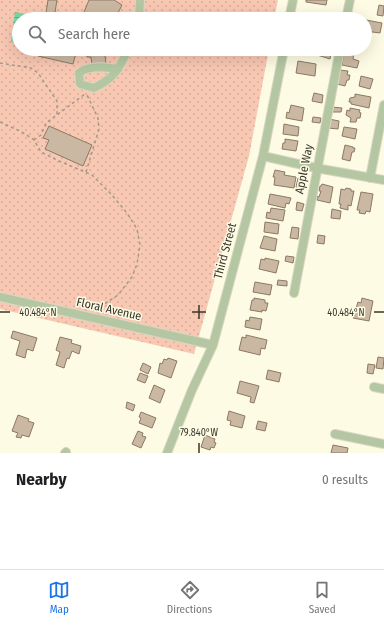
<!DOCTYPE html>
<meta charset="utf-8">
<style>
:root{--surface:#fff;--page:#f2f2f2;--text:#202124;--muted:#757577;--line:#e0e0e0;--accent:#1a73e8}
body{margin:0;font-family:"Fira Sans Condensed",sans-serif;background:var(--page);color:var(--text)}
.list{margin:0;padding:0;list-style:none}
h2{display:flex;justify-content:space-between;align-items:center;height:52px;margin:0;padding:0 16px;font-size:17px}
h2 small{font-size:13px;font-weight:400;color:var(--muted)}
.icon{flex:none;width:22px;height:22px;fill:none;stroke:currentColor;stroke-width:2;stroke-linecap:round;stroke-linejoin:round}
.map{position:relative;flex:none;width:384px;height:453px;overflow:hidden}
.search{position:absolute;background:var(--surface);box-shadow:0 4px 16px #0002;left:12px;right:12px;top:12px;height:44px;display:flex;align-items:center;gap:10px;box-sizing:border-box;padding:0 14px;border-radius:22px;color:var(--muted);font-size:15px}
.sheet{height:116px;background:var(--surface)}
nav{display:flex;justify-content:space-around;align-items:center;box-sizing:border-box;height:56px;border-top:1px solid var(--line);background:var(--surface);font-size:11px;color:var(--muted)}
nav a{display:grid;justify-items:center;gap:2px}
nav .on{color:var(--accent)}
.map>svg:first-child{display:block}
.grass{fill:url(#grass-dots)}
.water{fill:url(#water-rules)}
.building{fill:#cbb8a2;stroke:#8b7964}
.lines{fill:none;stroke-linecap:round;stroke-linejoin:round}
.minor-casing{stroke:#dad8c3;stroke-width:10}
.path{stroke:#9d9b8a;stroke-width:1.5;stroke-dasharray:3 3;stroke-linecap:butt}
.minor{stroke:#b4c7a2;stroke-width:8}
.ticks{fill:none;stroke:#38372c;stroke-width:1.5}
.labels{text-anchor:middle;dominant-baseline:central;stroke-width:3;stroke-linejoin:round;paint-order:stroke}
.street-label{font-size:12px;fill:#38372c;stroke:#fefbe4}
.ticks-label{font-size:10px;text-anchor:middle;fill:#38372c;stroke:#fefbe4;stroke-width:3;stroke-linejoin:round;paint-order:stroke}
</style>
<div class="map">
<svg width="384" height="453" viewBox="0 0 384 453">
<defs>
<pattern id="grass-dots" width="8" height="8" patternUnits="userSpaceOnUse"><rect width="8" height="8" fill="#f9c8b3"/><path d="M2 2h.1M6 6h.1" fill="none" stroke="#d6ac9a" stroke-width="1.8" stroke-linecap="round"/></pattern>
<pattern id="water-rules" width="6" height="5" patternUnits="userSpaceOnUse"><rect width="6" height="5" fill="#77d9a4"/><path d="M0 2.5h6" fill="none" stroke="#63b186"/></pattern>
</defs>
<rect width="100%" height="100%" fill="#fefbe4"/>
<path class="grass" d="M0,0H278L274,19H19V49H269L249,156L194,354L0,309Z"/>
<path class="water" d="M15,12L29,15L28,19H19V43L11,42Z"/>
<path class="building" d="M48,0H57L55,12L82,17L89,0H114L122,5L115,19H45Z
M306,0H327L326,5L306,2Z
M379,5L384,6L383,16L377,15Z
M366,20L382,23L380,33L365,31Z
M39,49H109V54L105,55L106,64L92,66L91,57H87L85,49L79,50L78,53H76L73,64L38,56Z
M315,49L332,50L330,59L314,54Z
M344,51L354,53L353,59L359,61L357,68L342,65Z
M298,61L316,64L315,76L296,73Z
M340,70L348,71L347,75H350L349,80H347L345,86L337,84Z
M361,76L373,79L370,89L359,86Z
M314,93L323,95L322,103L312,101Z
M355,94L371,97L369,108L351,104V102H349L350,98L355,97Z
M291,105L304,108L302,121L286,118L287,112L289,113Z
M332,107L342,108L341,112H332Z
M350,108L360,110L359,112L361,113L360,118H357L356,122H350L351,118L346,115L347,110L350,111Z
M313,117L321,118L320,123L312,122Z
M329,119L339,121L338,129L328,128Z
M284,124L299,127L298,136L283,134Z
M49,126L92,145L83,166L45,149L49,140L43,138Z
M344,127L357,129L355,139L342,136Z
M285,139L298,141L296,151L282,149L283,143H285Z
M345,145L353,147V148H355L354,152H352L350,161L342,159Z
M275,170L285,172L284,175L296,177L294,188L274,185L275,177H273Z
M298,178L306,180L304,189L296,187Z
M322,184L333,187L330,203L317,200V196L319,197L321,191H319L320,186H321Z
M346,188L351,189V191H354L351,206L348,205V210L340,208L341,204H339L341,189L345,190Z
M361,192L373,194L370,212L366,211L365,214L359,213L360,210H357Z
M270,194L291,198L289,204L286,203L285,208L268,204Z
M297,202L304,204L302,211L296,210Z
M271,208L285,210L283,221L266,218L267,212L270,213Z
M332,209L341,211L340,219L331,218Z
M265,222L279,224L278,234L264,232Z
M292,227L299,228L298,239L290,238Z
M318,235L325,236L324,244L317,243Z
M264,236L277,239L275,251L260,248Z
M286,256L294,257L293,263L285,261Z
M265,258L279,261L276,273L259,269L261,259L265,260Z
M278,280L287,281V286L277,285Z
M255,282L272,285L270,295L253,292Z
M254,298L265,300V303H268L266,311L262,310V312L250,310L252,300H254Z
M362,298L373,301L369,321L353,318L358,302L361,303Z
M250,317L262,319L260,330L245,327L246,320L249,321Z
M13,331L37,338L33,351L27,349L25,358L16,355L20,341L11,338Z
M246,335L267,340L265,349L261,348L260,355L239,350L242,337L246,338Z
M60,337L72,340L71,343L81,346L79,354L72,351L69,359L67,358L64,368L56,365L60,352L56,350Z
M378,357L384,358L383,369L376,368Z
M168,358L177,361L171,378L158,373L160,363L162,364L164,359L167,360Z
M143,363L151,367L148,374L140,370Z
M368,364L375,365L373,374L367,373Z
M268,370L281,373L279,382L266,379Z
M140,373L148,376L145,383L137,380Z
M240,381L259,386L254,403L250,402L251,397L237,393Z
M154,385L165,390L160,403L149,398Z
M127,402L135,405L133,411L126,408Z
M229,411L245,416L242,428L230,425L231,421L227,420Z
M141,412L156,418L152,428L139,423L141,418L139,417Z
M18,415L29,419L28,421L34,423L29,437L22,435L21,438L16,437L18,433L12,431Z
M258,421L267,423L265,431L256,429Z
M138,431L143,433L142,436L146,437L141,448L132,444Z
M205,435L215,439L214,442L216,443L214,448L211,447L210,450L201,447Z
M333,445L348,448L347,453H331Z"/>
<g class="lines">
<defs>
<path id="minor" d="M139,19L140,0
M289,19L293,0
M346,19L350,0
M118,69C106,67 88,65 79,73L80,84L94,88C114,78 119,70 128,49
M263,156L316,168L384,180
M370,178L384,105
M294,293L340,49
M0,297L213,345
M374,387L384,389
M335,434L384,444
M65,453L66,452
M167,453L192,390L213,345L263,156L284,49"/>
</defs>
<use href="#minor" class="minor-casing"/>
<path class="path" d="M0,63L31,68L38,73L57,101V115
M0,122L22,132L34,140L41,152L59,161L92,175L111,194L127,213L137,229L140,245L137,264L132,277L118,295L95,310
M34,140L41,135L46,123L85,94
M86,172L99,129L98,118L87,95"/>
<use href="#minor" class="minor"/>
</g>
<path class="ticks" d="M199,305V319M0,312H10M192,312H206M374,312H384M199,443V453"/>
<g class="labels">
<g class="street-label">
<text transform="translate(304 169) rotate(-79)">Apple Way</text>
<text transform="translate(225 251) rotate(-75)">Third Street</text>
<text transform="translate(109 309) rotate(13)">Floral Avenue</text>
</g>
</g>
<g class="ticks-label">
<text x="38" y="316">40.484°N</text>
<text x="346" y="316">40.484°N</text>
<text x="199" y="436">79.840°W</text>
</g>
</svg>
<div class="search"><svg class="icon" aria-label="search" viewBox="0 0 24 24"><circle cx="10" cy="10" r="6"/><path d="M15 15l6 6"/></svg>Search here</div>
</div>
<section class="sheet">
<h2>Nearby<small>0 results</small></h2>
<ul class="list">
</ul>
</section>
<nav>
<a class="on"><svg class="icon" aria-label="map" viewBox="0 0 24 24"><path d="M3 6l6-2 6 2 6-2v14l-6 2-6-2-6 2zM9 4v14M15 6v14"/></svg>Map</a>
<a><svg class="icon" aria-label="directions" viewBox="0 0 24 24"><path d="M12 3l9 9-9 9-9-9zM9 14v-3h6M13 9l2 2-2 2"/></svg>Directions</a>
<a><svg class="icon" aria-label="saved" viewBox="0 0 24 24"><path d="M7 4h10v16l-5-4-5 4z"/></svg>Saved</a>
</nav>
